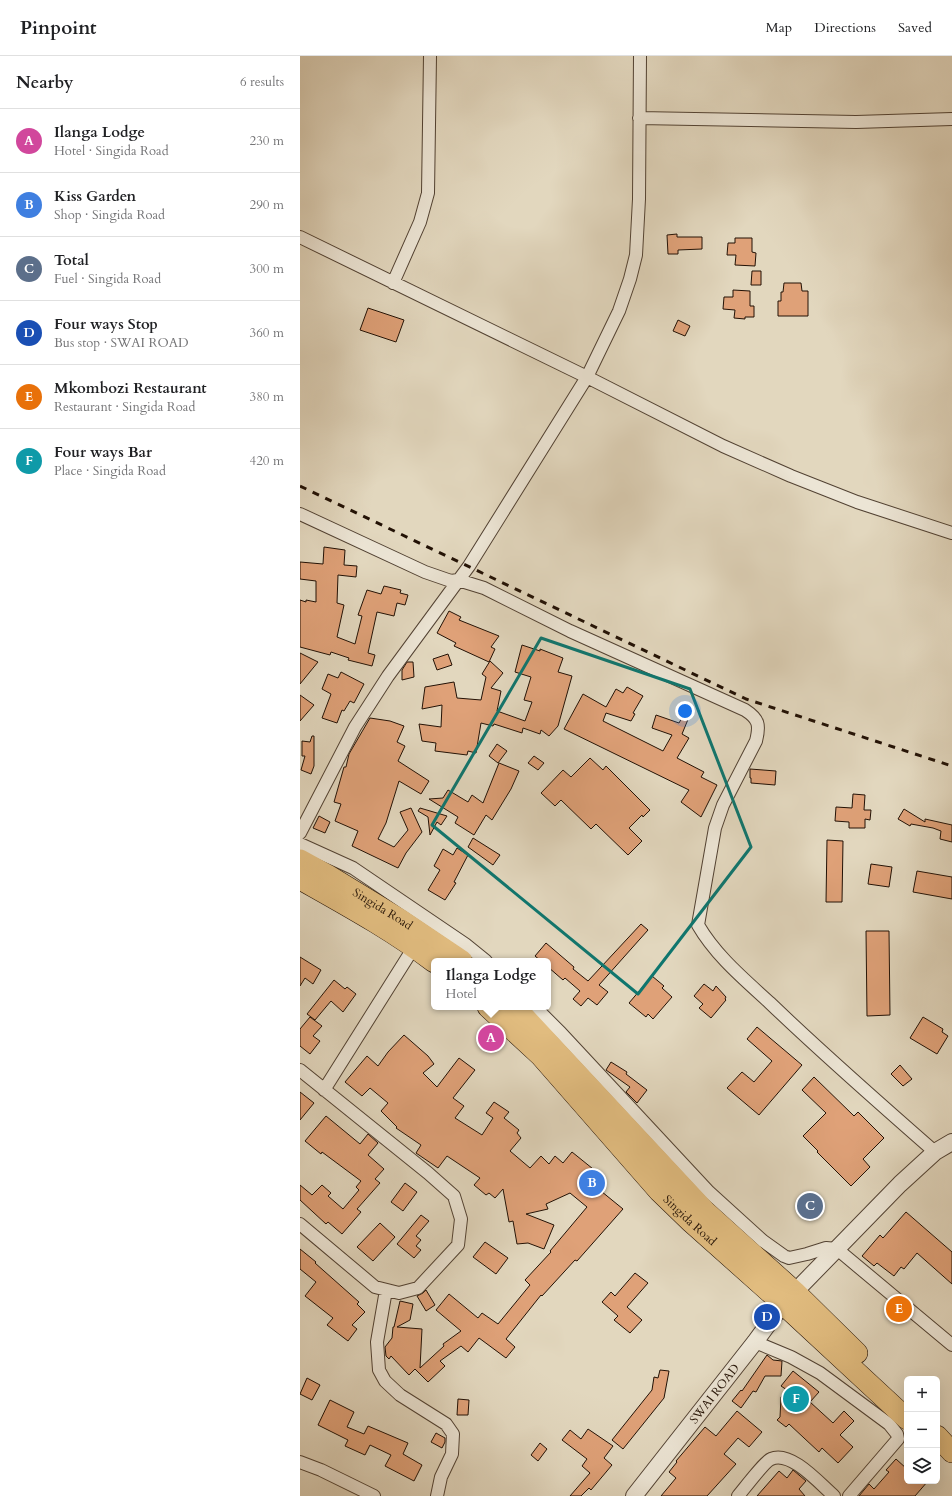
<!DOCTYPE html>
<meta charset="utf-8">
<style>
:root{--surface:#fff;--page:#f2f2f2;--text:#202124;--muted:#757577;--line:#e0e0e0;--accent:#111827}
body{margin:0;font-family:Cardo,serif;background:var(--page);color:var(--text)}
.controls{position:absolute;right:12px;bottom:12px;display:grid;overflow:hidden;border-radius:6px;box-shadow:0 4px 16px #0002}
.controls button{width:36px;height:36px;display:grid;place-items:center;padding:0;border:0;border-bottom:1px solid var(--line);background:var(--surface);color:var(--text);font:20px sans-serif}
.you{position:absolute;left:385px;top:655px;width:14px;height:14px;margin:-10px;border:3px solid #fff;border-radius:50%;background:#1a73e8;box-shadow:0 0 0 6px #1a73e833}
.badge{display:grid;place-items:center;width:26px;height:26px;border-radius:50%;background:var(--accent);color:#fff;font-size:13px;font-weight:700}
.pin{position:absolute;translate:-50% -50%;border:2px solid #fff;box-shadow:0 1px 4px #0006}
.popup{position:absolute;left:131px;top:902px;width:120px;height:52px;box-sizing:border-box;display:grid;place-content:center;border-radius:6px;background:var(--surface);filter:drop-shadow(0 1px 3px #0005);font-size:13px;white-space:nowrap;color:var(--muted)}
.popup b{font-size:15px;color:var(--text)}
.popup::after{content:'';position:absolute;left:50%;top:100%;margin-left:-8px;border:8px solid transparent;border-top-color:var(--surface)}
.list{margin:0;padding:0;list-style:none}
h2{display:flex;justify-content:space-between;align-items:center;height:52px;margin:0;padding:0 16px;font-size:17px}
h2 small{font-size:13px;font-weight:400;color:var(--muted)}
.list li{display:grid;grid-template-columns:26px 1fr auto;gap:12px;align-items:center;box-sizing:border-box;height:64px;padding:0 16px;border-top:1px solid var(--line)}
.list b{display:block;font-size:15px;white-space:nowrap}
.list p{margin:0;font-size:13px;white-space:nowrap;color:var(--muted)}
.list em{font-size:13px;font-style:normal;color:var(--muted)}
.icon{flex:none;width:22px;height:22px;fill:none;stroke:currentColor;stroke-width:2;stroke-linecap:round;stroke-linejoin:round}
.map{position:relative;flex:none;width:652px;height:1440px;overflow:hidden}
header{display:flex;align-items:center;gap:24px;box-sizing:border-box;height:56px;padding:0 20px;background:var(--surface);border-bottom:1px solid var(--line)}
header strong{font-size:19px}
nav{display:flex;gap:22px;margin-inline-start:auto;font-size:14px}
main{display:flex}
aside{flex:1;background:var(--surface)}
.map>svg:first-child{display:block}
.building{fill:#dfa178;stroke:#221105}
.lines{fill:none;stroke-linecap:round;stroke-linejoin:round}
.minor-casing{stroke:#524233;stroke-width:14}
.tertiary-casing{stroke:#524233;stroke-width:18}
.trunk-casing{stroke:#221105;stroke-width:22}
.minor{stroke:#ece5d5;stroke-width:12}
.tertiary{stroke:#ece5d5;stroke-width:16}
.trunk{stroke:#e1bc7f;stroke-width:21}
.rail{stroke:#221105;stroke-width:3;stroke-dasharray:7 7;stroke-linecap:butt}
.marked{fill:none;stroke:#0f766e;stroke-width:3;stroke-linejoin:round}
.labels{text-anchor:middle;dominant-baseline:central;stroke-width:4;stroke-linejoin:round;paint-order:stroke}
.street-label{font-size:12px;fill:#221105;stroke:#ece5d5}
</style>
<header>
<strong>Pinpoint</strong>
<nav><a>Map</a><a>Directions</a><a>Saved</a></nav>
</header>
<main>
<aside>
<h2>Nearby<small>6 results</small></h2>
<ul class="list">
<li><span class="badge" style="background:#d1479c">A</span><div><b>Ilanga Lodge</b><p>Hotel · Singida Road</p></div><em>230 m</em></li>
<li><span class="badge" style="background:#3f7fe0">B</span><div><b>Kiss Garden</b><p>Shop · Singida Road</p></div><em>290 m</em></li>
<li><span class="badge" style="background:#5c6f8a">C</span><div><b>Total</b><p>Fuel · Singida Road</p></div><em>300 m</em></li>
<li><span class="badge" style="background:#1a4fb4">D</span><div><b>Four ways Stop</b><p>Bus stop · SWAI ROAD</p></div><em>360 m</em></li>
<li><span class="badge" style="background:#e8710a">E</span><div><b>Mkombozi Restaurant</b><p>Restaurant · Singida Road</p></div><em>380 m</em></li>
<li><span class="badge" style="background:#0f9aa8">F</span><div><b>Four ways Bar</b><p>Place · Singida Road</p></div><em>420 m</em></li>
</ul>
</aside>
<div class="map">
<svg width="652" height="1440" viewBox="0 0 652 1440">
<rect width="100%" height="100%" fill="#e2d7be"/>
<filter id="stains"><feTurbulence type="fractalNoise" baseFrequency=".005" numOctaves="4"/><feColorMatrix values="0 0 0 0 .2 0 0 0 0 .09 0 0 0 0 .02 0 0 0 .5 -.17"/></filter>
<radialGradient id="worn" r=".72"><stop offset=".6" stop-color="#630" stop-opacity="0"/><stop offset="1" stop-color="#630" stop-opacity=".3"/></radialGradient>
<path class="building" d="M377,178V181H402V193L378,194V198H368L367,179Z
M435,182H452V196L456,197L455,210L435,209L436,199H427L428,187H435Z
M452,215H461V229H451Z
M484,227H501L502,235H508V260H478V245H481V236H483Z
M433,234L450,235V250H454V261H445V263L434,262L435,254L423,253L424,241H433Z
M68,252L104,264L96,286L60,274Z
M378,264L390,270L385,280L373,275Z
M24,491L45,494L44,509L57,510L56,521L38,519L37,547L44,549L37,581L55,588L62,560L58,559L67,534L81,538L84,530L101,534L100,537L108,539L105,549L97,547L94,560L77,556L68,597L75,599L72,610L48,604L49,602L31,596L30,599L0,591V544L6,546V544L16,546V525L0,523V506L23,508Z
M149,555L161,561L159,564L199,580L191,591L195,593L189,606L154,590L156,587L137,577Z
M222,589L240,595V593L263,602L258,616L272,620L258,670L249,680L241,674L240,678L223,672L222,677L194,668L193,670L181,667L176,697L168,695L167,699L135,695L136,687L122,685L119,668L141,671L142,649L122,653L125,631L154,626L157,642L181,644L186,621L182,618L190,605L203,617L191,632L201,635L197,655L225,665L232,646L224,644L231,621L215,616Z
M0,597L18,606L0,628Z
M148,598L152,609L137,614L133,603Z
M107,606H113L114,621L102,624V614Z
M41,616L64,628L54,647L50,645L44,655L42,654L37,667L22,662L31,638L22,633L28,618L38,622Z
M327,631L343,640L333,657L335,658L331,665L306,657L303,665L363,695L372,679L352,672L356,659L379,667L384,658L389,661L382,678L389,682L377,702L404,716L401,721L417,729L401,761L381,746L389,734L264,673L283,638L306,651L316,633L323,637Z
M0,639L14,649L0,665Z
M70,662L90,665L104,670L97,686L105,690L98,705L129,725L121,738L99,725L86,767L78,783L94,791L108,774L100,756L111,752L122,776L106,797L98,812L52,790L58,775L35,765L41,748L34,746L44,711H46L49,698Z
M12,680H14V710L11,718L1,714L5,700H2V685L10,686Z
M197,688L207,695L198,707L189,700Z
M234,700L244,707L238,714L228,707Z
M290,702L303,714L306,710L350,754L343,761L342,759L329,772L342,785L328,799L296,768L291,773L261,744L255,750L241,737L263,714L271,721Z
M199,707L219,715L211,733L192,764L186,759L174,779L155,767L158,761L129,743L143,742L148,734L168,746L172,739L183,747Z
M450,713L476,715L475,729L451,727V722H450Z
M553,738L565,739L564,754H571L570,764L565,763V772H549V766L535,765L536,751L552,752Z
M120,752L147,760L141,769L137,766L130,779L128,761L118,755Z
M604,753L625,766V763L652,769V786L640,783L641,775L633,772L611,768L610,770L598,763Z
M19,760L30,766L25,777L13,772Z
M173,782L200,799L193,809L168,791Z
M527,784L543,785L542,846H526Z
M157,792L168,799L154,826L156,827L145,844L128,834L140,814L134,810L143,793L153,799Z
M571,808L592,811L589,831L568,828Z
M617,815L652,821V843L613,836Z
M341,868L348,874L299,929L308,936L297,949L288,942L281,950L273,943L280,935L265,922L263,924L248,911V905H241L235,900L246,887L274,911L273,913L288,925Z
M566,875H589L590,959L567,960Z
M0,901L21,914L13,928L5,922L0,930Z
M352,920L364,930L362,932L372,941L353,963L348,958L346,961L329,947Z
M34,924L45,933L47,931L56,938L43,956L31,945L15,964L7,958Z
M404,928L413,935L416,930L426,941L425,943L426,944L411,962L399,952L403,948L394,940Z
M10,961L22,970L13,980L20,985L10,998L0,990V973Z
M623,961L643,973L642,976L648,980L637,998L610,982Z
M457,971L502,1009L459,1059L427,1032L442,1016L454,1026L472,1005L447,983Z
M104,979L128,1000L134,1008L123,1017L137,1031L159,1002L175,1014L153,1042L164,1050L155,1062L182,1079L193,1062L186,1057L194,1046L209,1056L204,1062L219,1074L217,1077L221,1082L210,1095L230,1112L241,1100L249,1108L255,1100L263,1107L272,1096L303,1121L296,1131L323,1153L277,1205L275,1204L242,1240L241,1239L206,1283L215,1291L206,1302L179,1282L168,1296L161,1290L140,1305L145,1310L128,1326L115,1313L109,1319L91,1300L89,1303L86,1300L85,1291L92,1282L93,1271H94L100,1245L113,1248L110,1264L97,1271L122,1273L120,1312L144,1290L143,1288L161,1275L136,1254L149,1238L178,1262L182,1257L198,1268L230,1229L225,1224L251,1196L250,1195L287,1151L270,1137L246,1148L248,1153L226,1158L254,1169L244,1193L228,1187L217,1188L213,1165L209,1166L203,1133L195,1142L189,1137L186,1139L174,1129L180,1122L147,1100L138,1112L116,1097L121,1089L96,1072L97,1071L81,1055L88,1047L70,1032L62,1040L45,1026L67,1000L78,1010L88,996Z
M311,1006L327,1016L326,1018L347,1034L337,1047L326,1036L330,1031L306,1014Z
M600,1009L612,1023L603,1030L591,1018Z
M514,1021L554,1060L558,1056L584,1082L563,1103L570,1111L551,1130L517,1096L518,1095L503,1080L526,1057L502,1034Z
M0,1036L14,1047L0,1064Z
M26,1060L60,1088L68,1078L78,1087L68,1099L84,1113L75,1123L80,1127L57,1153L61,1156L42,1178L28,1166L26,1168L0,1144V1129L12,1139L22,1129L31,1137L28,1140L43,1153L59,1134L56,1131L61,1125L22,1096L21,1098L5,1085Z
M105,1127L117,1136L103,1155L91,1146Z
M606,1156L652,1196V1228L617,1197L604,1213L601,1211L594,1220L577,1207L574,1210L562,1200L580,1179L583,1182Z
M121,1159L129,1165L116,1180L121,1184L116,1190L121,1194L114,1202L97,1188Z
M80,1167L95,1181L73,1205L57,1191Z
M185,1186L208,1202L196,1218L173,1201Z
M0,1193L16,1206L15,1207L59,1246L57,1248L65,1256L52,1269L57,1273L48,1285L27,1269L33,1262L5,1240L16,1226L0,1213Z
M335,1217L348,1227L327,1251L342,1264L330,1277L314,1264L318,1260L302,1246L311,1236L315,1240Z
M126,1234L135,1249L126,1255L117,1240L123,1237Z
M467,1299L473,1304L482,1305L481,1320H465L456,1336L453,1335L441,1352L432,1345L441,1334L442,1335Z
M360,1314L369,1315L364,1342L323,1393L312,1384L352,1334L354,1321L358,1322Z
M493,1315L519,1336L510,1346L533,1367L544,1355L554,1365L540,1379L553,1391L538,1407L522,1392L519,1396L489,1368L486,1371L477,1364L480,1361L481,1341L487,1334L481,1330Z
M7,1322L20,1329L12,1344L0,1338Z
M158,1343L169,1344L168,1359H157Z
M30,1344L54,1356L47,1371L64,1378L68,1370L108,1387L103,1398L122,1409L114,1425L85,1410L91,1399L70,1389L65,1399L45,1390L48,1384L18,1369Z
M437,1355L462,1376L449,1391L438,1382L424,1398L436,1408L407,1440H361L376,1422L369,1416L377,1406L376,1405L405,1371L416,1380Z
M288,1373L313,1390L304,1402L312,1409L291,1434L289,1432L281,1440H270L290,1417L282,1410L287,1403L262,1384L270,1374L281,1383Z
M136,1377L145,1382V1386L142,1392L131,1386Z
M240,1387L247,1393L238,1405L231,1399Z
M596,1403L607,1413V1425H628L615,1440H559L569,1428L574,1433L589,1416L586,1414Z
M493,1414L506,1425L499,1433L505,1440H457L479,1415L487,1422Z"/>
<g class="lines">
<defs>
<path id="minor" d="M339,62L556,66L652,63
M0,181L287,321L423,390L491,420L557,446L652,477
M93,227L120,166L128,137L130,0
M0,458L125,516L151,525L158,524L184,532L270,575L445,654C459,663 460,669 456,685L423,749L415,772L398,869C416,900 444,923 470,947C523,998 579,1047 635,1096
M0,777L55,671L88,620L169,510L287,321L319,255L330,223L336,199L339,143L340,0
M0,788L53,812L165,888L186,905
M235,951L261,977L409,1136L463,1185L484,1200L489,1202L507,1198L526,1192L537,1193L652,1289
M0,1014L128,1117L154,1140L161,1163L158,1189L118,1232L99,1237L75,1231L0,1168
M24,1034L114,891
M86,1234L77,1286L79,1314L85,1325L100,1339L146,1368L153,1378L152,1398L141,1421L137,1440
M455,1286L491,1301L520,1317L589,1368L597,1378L598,1383L549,1440
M0,1406L21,1414L74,1440
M438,1440C444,1433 465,1405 471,1403C491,1394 520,1428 534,1440"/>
<g id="tertiary">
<path id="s1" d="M334,1440L455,1286L483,1248L600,1128L635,1096L652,1086"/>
</g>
<g id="trunk">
<path id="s2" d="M0,804L29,820L101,864L162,905"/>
<path d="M0,823C46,849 92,874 134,906"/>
<path id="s3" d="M188,951L241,1000L359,1135L391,1166L483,1248L607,1363"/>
<path d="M215,951L405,1155L495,1236L557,1297"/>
<path d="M637,1380L652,1396"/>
</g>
</defs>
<use href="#minor" class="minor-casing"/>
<use href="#tertiary" class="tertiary-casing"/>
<use href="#trunk" class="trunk-casing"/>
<use href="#minor" class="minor"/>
<use href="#tertiary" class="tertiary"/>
<use href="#trunk" class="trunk"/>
<path class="rail" d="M0,430L446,643L652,710"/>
</g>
<path class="marked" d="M241,582L390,633L451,791L338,938L132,769Z"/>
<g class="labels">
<g class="street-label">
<text stroke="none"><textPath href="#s2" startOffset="96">Singida Road</textPath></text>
<text stroke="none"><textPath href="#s3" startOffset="294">Singida Road</textPath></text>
<text stroke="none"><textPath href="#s1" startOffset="130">SWAI ROAD</textPath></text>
</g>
</g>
<rect width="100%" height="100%" filter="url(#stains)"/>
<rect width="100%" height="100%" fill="url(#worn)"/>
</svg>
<div class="controls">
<button>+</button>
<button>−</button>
<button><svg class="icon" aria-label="layers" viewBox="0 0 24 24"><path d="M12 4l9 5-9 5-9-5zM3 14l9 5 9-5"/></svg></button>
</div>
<div class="you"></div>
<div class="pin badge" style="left:191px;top:982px;background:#d1479c">A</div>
<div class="popup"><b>Ilanga Lodge</b>Hotel</div>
<div class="pin badge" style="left:292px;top:1127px;background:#3f7fe0">B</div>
<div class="pin badge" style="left:510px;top:1150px;background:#5c6f8a">C</div>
<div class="pin badge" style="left:467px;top:1261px;background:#1a4fb4">D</div>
<div class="pin badge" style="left:599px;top:1253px;background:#e8710a">E</div>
<div class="pin badge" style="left:496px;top:1343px;background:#0f9aa8">F</div>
</div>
</main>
